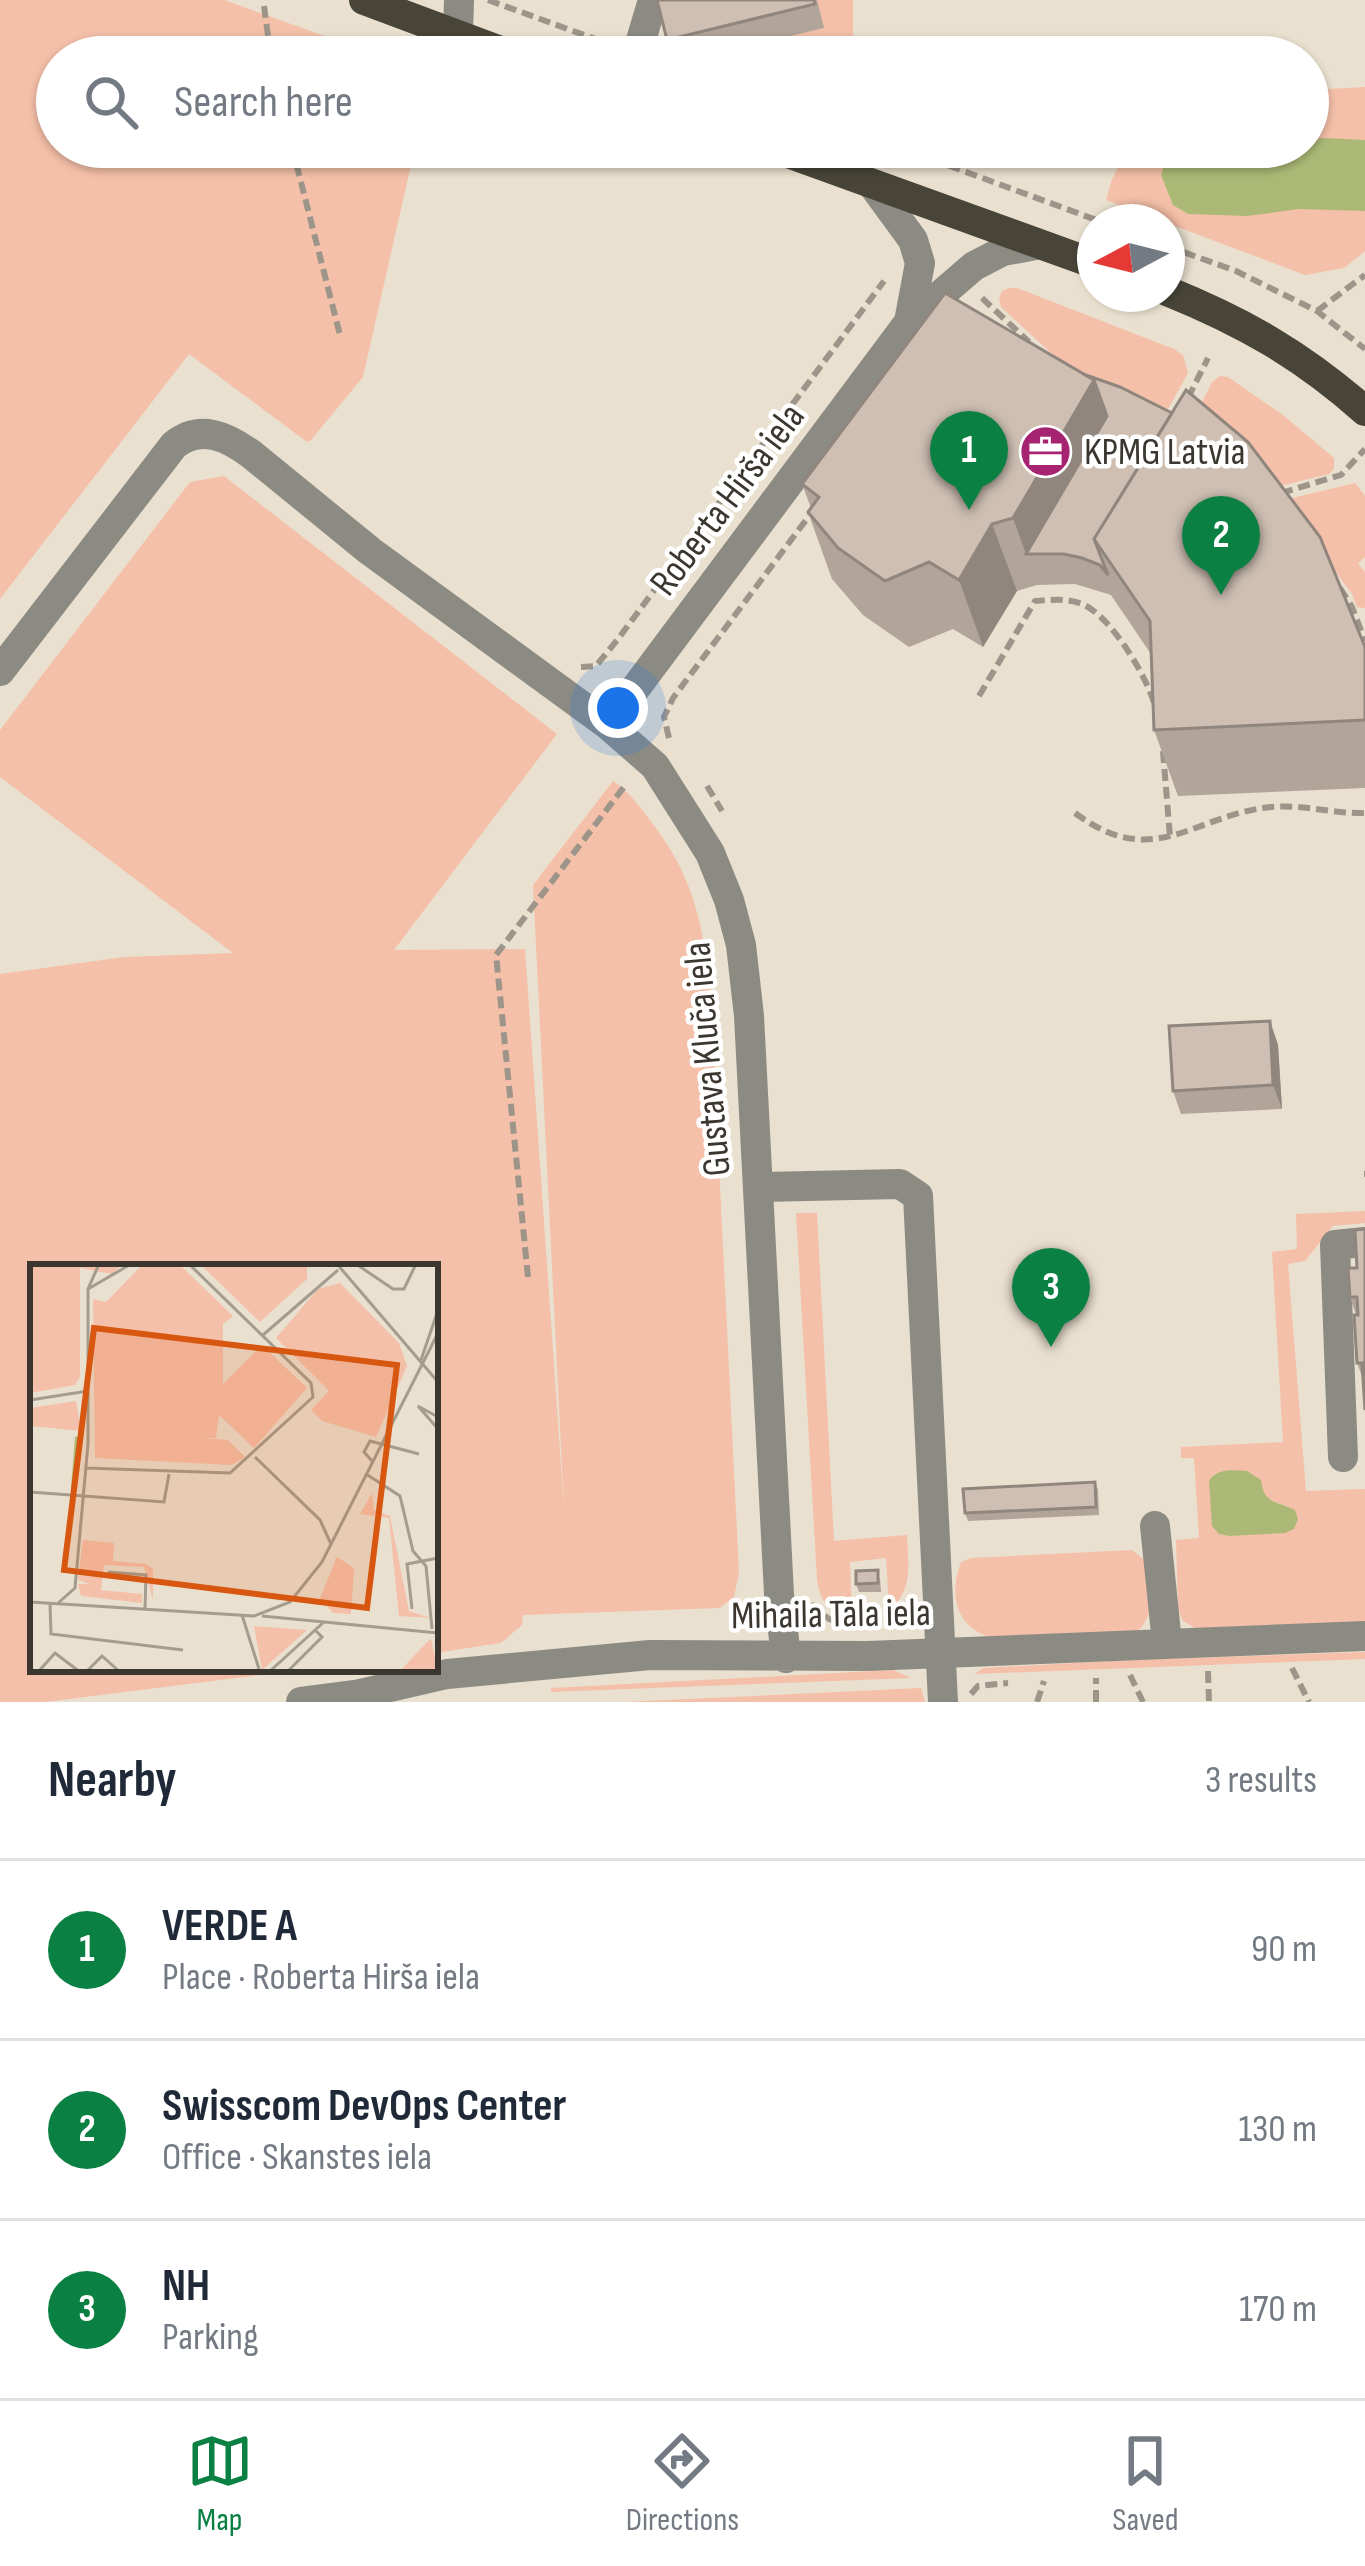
<!DOCTYPE html>
<meta charset="utf-8">
<style>
:root{--surface:#fff;--page:#f6f6f7;--text:#1f2937;--muted:#747a83;--line:#e0e1e3;--accent:#0b8043}
body{margin:0;font-family:"Sofia Sans Condensed",sans-serif;background:var(--page);color:var(--text)}
.compass{position:absolute;left:1077px;top:204px;width:108px;height:108px;border-radius:50%;background:var(--surface);box-shadow:0 3px 9px #0004;rotate:263deg}
.you{position:absolute;left:618px;top:708px;width:42px;height:42px;margin:-30px;border:9px solid #fff;border-radius:50%;background:#1a73e8;box-shadow:0 0 0 18px #1a73e833}
.badge{display:grid;place-items:center;width:78px;height:78px;border-radius:50%;background:var(--accent);color:#fff;font-size:39px;font-weight:700}
.pin{position:absolute;translate:-50% -99px;filter:drop-shadow(0 3px 6px #0008)}
.pin::after{content:'';position:absolute;top:63px;width:42px;height:36px;background:inherit;clip-path:polygon(0 0,100% 0,50% 100%)}
.list{margin:0;padding:0;list-style:none}
h2{display:flex;justify-content:space-between;align-items:center;height:156px;margin:0;padding:0 48px;font-size:51px}
h2 small{font-size:39px;font-weight:400;color:var(--muted)}
.list li{display:grid;grid-template-columns:78px 1fr auto;gap:36px;align-items:center;box-sizing:border-box;height:180px;padding:0 48px;border-top:3px solid var(--line)}
.list b{display:block;font-size:45px;white-space:nowrap}
.list p{margin:0;font-size:39px;white-space:nowrap;color:var(--muted)}
.list em{font-size:39px;font-style:normal;color:var(--muted)}
.icon{flex:none;width:66px;height:66px;fill:none;stroke:currentColor;stroke-width:2;stroke-linecap:round;stroke-linejoin:round}
.map{position:relative;flex:none;width:1365px;height:1702px;overflow:hidden}
.search{position:absolute;background:var(--surface);box-shadow:0 3px 9px #0004;left:36px;right:36px;top:36px;height:132px;display:flex;align-items:center;gap:30px;box-sizing:border-box;padding:0 42px;border-radius:66px;color:var(--muted);font-size:45px}
.sheet{height:696px;background:var(--surface)}
nav{display:flex;justify-content:space-around;align-items:center;box-sizing:border-box;height:168px;border-top:3px solid var(--line);background:var(--surface);font-size:33px;color:var(--muted)}
nav a{display:grid;justify-items:center;gap:6px}
nav .on{color:var(--accent)}
.map>svg:first-child{display:block}
.green{fill:#f5c0a9;fill-rule:evenodd}
.water{fill:#acb976}
.lines{fill:none;stroke-linecap:round;stroke-linejoin:round}
.path{stroke:#9d9589;stroke-width:6;stroke-dasharray:12 6;stroke-linecap:butt}
.minor{stroke:#8c8b83;stroke-width:30}
.major{stroke:#484538;stroke-width:30}
.wall{fill:#b1a499}
.shaded-wall{fill:#90867d}
.building{fill:#cebfb2;stroke:#90867d;stroke-width:3}
.labels{text-anchor:middle;dominant-baseline:central;stroke-width:9;stroke-linejoin:round;paint-order:stroke}
.poi-label{font-size:39px;fill:#3b3730;stroke:#fff;text-anchor:start}
.street-label{font-size:39px;fill:#3b3730;stroke:#fff}
.inset-river{fill:none;stroke:#acb976;stroke-width:6}
.inset-road{fill:none;stroke:#a49c8f;stroke-width:3}
.view{fill:#d75610;fill-opacity:0.15;stroke:#d75610;stroke-width:6}
.inset-edge{fill:none;stroke:#3b3730;stroke-width:6}
</style>
<div class="map">
<svg width="1365" height="1702" viewBox="0 0 1365 1702">
<rect width="100%" height="100%" fill="#eae0cf"/>
<path class="green" d="M0,0H224L383,57H57V147H415L363,377L311,440L307,442L189,354L0,599Z
M817,0H853V57H726L724,52L823,28Z
M1365,87V251L1344,268L1305,275L1106,200L1112,179L1129,147H1308V90Z
M1009,288H1017L1174,349L1183,355L1188,373L1167,411L1088,387L1001,307L999,299L1002,291Z
M1220,376L1228,377L1283,415L1334,458V469L1329,474L1276,487L1191,424L1212,382Z
M224,476L557,734L394,950L525,949L564,1508L533,885L613,781C627,790 636,802 646,815C691,871 700,912 710,981L739,1573L734,1597L720,1608L523,1615L522,1625L501,1643L435,1653V1267H33V1669H308L45,1702H0V974L124,957L233,953L0,777V730L190,482Z
M1355,483L1365,496V557L1358,563L1365,572V608L1357,607L1352,594L1287,507L1288,499Z
M1365,1211V1223L1333,1226L1305,1261L1288,1264L1306,1491L1365,1489V1622L1197,1629L1183,1621L1178,1610L1176,1540L1199,1538L1194,1458H1181V1447L1283,1442L1272,1252L1297,1249L1296,1214ZM1235,1470L1267,1499L1289,1507L1265,1533L1229,1536L1219,1534L1213,1475Z
M796,1213H817L834,1541L907,1535C908,1565 914,1589 889,1610L886,1558L850,1562L852,1616C828,1611 821,1603 817,1580Z
M1132,1550L1148,1563C1151,1589 1157,1611 1138,1631L990,1637C955,1626 949,1594 961,1562L971,1558Z
M1365,1652V1659L975,1674L983,1668L1129,1660Z
M893,1670L911,1678L551,1692V1688Z
M921,1688L925,1702H624Z"/>
<path class="water" d="M1324,138L1365,140V211L1299,209L1247,216L1188,214L1173,205L1161,175L1170,147H1308V140Z
M1247,1471L1261,1480C1264,1505 1276,1500 1295,1510L1298,1519L1294,1529L1285,1533L1229,1536L1219,1534L1212,1526L1209,1481C1217,1468 1233,1470 1247,1471Z"/>
<g class="lines">
<path class="path" d="M488,0L609,44
M264,6L271,57
M292,147L340,335
M898,147L1102,222
M1167,246L1236,271L1317,311L1365,349
M982,298L1029,342
M1317,311L1365,275
M1188,398L1208,358
M1281,493L1341,475L1365,449
M1340,588L1352,607L1365,641
M581,667L596,666L618,639L884,281
M979,696L1035,601C1051,600 1067,598 1082,604C1110,615 1146,675 1154,703
M669,738L664,717L673,698L812,512
M1163,751L1170,837
M707,786L722,811
M1075,813C1154,872 1193,815 1271,807C1303,804 1334,814 1365,813
M1364,1174H1365
M528,1277L496,955L627,783
M811,1604L829,1619L846,1623
M1292,1668L1309,1702
M1208,1671L1209,1702
M1130,1675L1143,1702
M971,1694L978,1686L1008,1683
M1037,1702L1044,1681
M1096,1702V1678"/>
<path class="minor" d="M451,57L458,33L459,0
M636,57L653,0
M872,184L913,240L920,263L909,322
M0,671L174,445C200,424 226,436 251,454L370,551L608,725L655,766L710,853L729,900L741,945L749,1016L779,1594L786,1658
M608,725L909,322L974,266L1003,251L1036,245
M758,1187L900,1184L918,1196L943,1702
M1343,1457L1335,1245L1365,1242
M1155,1526L1167,1643
M301,1702L355,1695L447,1674L650,1655L868,1656L1365,1636"/>
<path class="major" d="M364,0L517,57
M771,147L1095,264
M1167,291C1244,322 1303,356 1365,411"/>
</g>
<path class="wall" d="M657,0H817L824,28L703,57H673Z
M945,293L1365,647V788L1178,796L1154,730L1151,654L1111,595L1075,584L1037,585L1017,591L983,647L953,629L909,647L863,615L832,579L808,512L811,508L802,484Z
M1270,1021L1278,1045L1282,1109L1181,1114L1173,1091Z
M1357,1268L1363,1379L1357,1363L1356,1315L1350,1297Z
M1095,1482L1098,1490L1099,1515L968,1521L965,1513Z
M880,1578L881,1592H859L856,1584Z"/>
<path class="shaded-wall" d="M1094,380L1118,447L1026,554L1013,518Z
M992,524L1017,591L983,647L959,580Z
M1270,1021L1278,1045L1282,1109L1273,1085Z"/>
<path class="building" d="M657,0H814L815,4L667,40Z
M945,293L1094,380L1013,518L992,524L959,580L929,562L885,581L838,548L808,512L819,497L802,484Z
M1083,374L1120,387L1172,413L1094,539L1108,575L1100,565L1082,558L1064,554H1026L1107,416L1094,380Z
M1186,390L1248,442L1320,537L1365,647V720L1154,730L1150,621L1094,539Z
M1270,1021L1273,1085L1173,1091L1169,1026Z
M1365,1229V1410L1362,1363H1357L1354,1315H1358L1357,1297H1350L1348,1268H1357L1355,1230Z
M1095,1482L1096,1507L965,1513L963,1489Z
M878,1570V1583L856,1584V1571Z"/>
<defs>
<symbol id="office-disc" viewBox="-11 -11 22 22"><circle r="9.5" fill="#a62371" stroke="#fff"/><path d="M-6-3h4V-5.5h4V-3h4V5H-6ZM-1-4.5V-3h2v-1.5ZM-6 0V1H6V0Z" fill="#fff"/></symbol>
</defs>
<g fill-rule="evenodd">
<use href="#office-disc" x="1016" y="422" width="59" height="59"/>
</g>
<g class="labels">
<g class="poi-label">
<text x="1084" y="452">KPMG Latvia</text>
</g>
<g class="street-label">
<text transform="translate(728 500) rotate(-53)">Roberta Hirša iela</text>
<text transform="translate(708 1059) rotate(-95)">Gustava Kluča iela</text>
<text transform="translate(831 1615) rotate(-1)">Mihaila Tāla iela</text>
</g>
</g>
<g transform="translate(30 1264)">
<rect width="408" height="408" fill="#eae0cf"/>
<path d="M0,0H93L82,10L50,4V113L45,121L0,129ZM113,0H149L203,52L193,60V120L232,81L277,124L224,184L189,151L186,174H172L198,176L215,193L202,201L65,194L63,35L76,38ZM170,0H277V15L230,58ZM310,19L369,79L377,102L346,173L292,157L281,146L299,127L246,74L288,25ZM46,137L51,167L0,162V144ZM342,229L344,246L360,252L379,347L401,354L369,352L359,254L330,250ZM53,276L84,279L83,297L116,300L123,305V336L114,303L74,301L71,326L112,330V339L51,332L48,320H59L48,316ZM307,293L324,304L321,350L303,349L290,334ZM224,362L277,366L232,406ZM401,375L408,408H369L397,378Z" fill="#f5c0a9"/>
<path class="inset-river" d="M44,224L48,173"/>
<path class="inset-road" d="M307,0L408,118M326,0L363,25H374L386,0M58,25L101,0M233,71L308,6M391,96L408,46M0,136L58,127M408,165L388,142L408,153M225,193L290,256L301,280M342,197L334,188L340,177L389,190M55,204L200,209L283,133L281,119L159,0M336,210L370,232L383,287L396,302L402,365M0,228L134,238L139,210M78,308L116,311L115,345M0,338L224,352L260,338L292,298L408,69M28,339L45,324L58,180V25L69,0M20,340L21,370L153,386M382,345L377,300L408,294M212,351L229,405M232,352L408,369M8,408L25,389L50,408M56,408L72,392L90,408M239,408L295,357M257,408L292,373L285,366"/>
<path class="view" d="M64,64L367,101L337,344L34,306Z"/>
<rect width="408" height="408" class="inset-edge"/>
</g>
</svg>
<svg class="compass" viewBox="-18 -18 36 36"><path d="M0-13l5 13h-10z" fill="#e53935"/><path d="M0 13l5-13h-10z" fill="#747a83"/></svg>
<div class="you"></div>
<div class="pin badge" style="left:969px;top:510px">1</div>
<div class="pin badge" style="left:1221px;top:595px">2</div>
<div class="pin badge" style="left:1051px;top:1347px">3</div>
<div class="search"><svg class="icon" aria-label="search" viewBox="0 0 24 24"><circle cx="10" cy="10" r="6"/><path d="M15 15l6 6"/></svg>Search here</div>
</div>
<section class="sheet">
<h2>Nearby<small>3 results</small></h2>
<ul class="list">
<li><span class="badge">1</span><div><b>VERDE A</b><p>Place · Roberta Hirša iela</p></div><em>90 m</em></li>
<li><span class="badge">2</span><div><b>Swisscom DevOps Center</b><p>Office · Skanstes iela</p></div><em>130 m</em></li>
<li><span class="badge">3</span><div><b>NH</b><p>Parking</p></div><em>170 m</em></li>
</ul>
</section>
<nav>
<a class="on"><svg class="icon" aria-label="map" viewBox="0 0 24 24"><path d="M3 6l6-2 6 2 6-2v14l-6 2-6-2-6 2zM9 4v14M15 6v14"/></svg>Map</a>
<a><svg class="icon" aria-label="directions" viewBox="0 0 24 24"><path d="M12 3l9 9-9 9-9-9zM9 14v-3h6M13 9l2 2-2 2"/></svg>Directions</a>
<a><svg class="icon" aria-label="saved" viewBox="0 0 24 24"><path d="M7 4h10v16l-5-4-5 4z"/></svg>Saved</a>
</nav>
